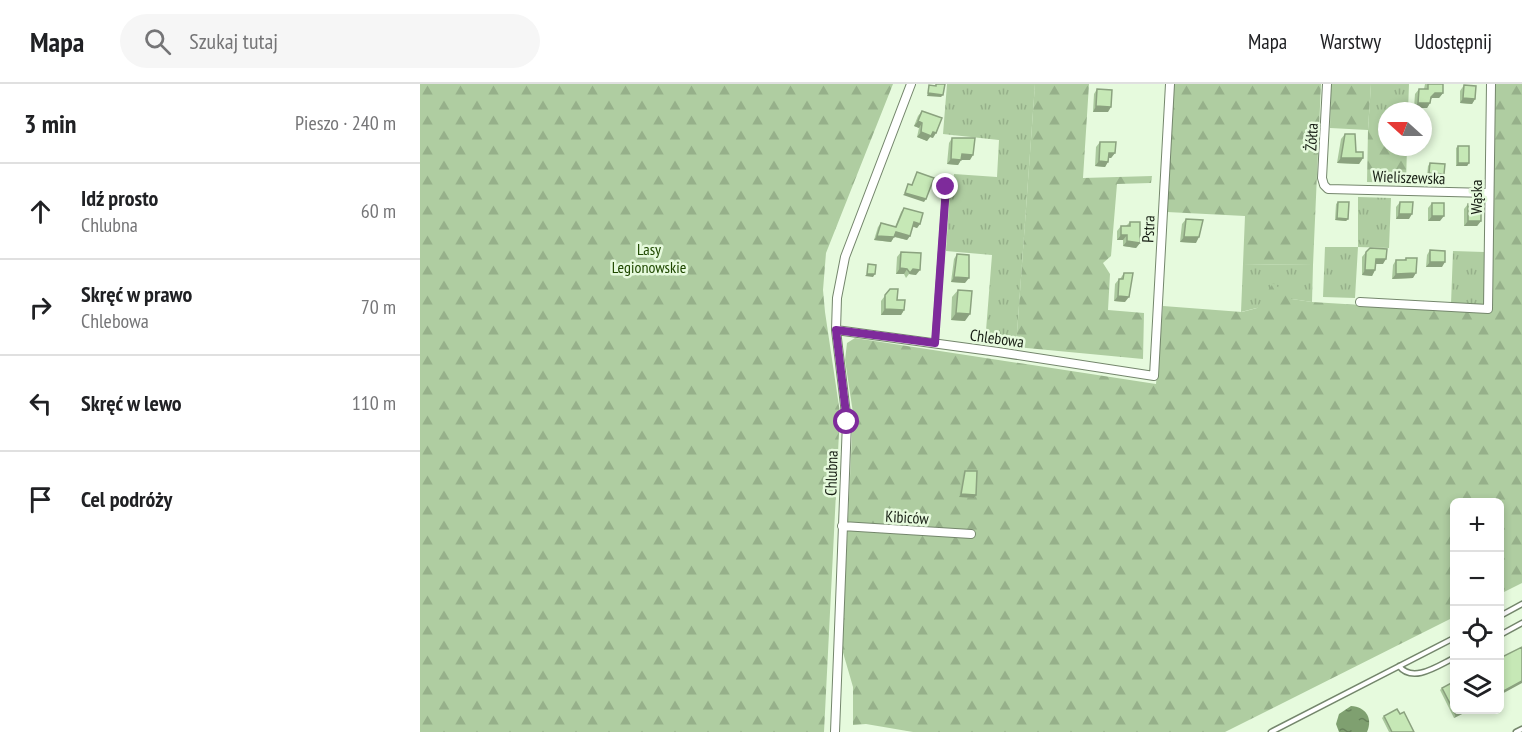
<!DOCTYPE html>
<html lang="pl">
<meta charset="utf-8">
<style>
:root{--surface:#fff;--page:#f6f6f6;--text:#202124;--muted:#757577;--line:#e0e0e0}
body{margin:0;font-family:"PT Sans Narrow",sans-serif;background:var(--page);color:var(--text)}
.controls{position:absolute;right:18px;bottom:18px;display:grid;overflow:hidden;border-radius:9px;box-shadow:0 3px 9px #0003}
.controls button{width:54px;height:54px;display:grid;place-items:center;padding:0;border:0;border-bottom:2px solid var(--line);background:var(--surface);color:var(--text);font:30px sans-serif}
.compass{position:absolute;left:958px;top:18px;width:54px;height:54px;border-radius:50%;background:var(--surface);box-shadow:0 3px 9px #0003;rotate:291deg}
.stop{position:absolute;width:18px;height:18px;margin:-14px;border:4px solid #7e2b9b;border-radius:50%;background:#fff}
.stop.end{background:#7e2b9b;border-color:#fff;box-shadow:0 2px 6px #0008}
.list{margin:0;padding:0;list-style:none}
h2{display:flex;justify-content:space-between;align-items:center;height:78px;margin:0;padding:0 24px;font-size:26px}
h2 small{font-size:20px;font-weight:400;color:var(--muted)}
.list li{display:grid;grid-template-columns:39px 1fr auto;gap:18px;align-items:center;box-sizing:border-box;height:96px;padding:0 24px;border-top:2px solid var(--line)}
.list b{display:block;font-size:22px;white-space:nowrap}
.list p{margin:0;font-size:20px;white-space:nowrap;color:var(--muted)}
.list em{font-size:20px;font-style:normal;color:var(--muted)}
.icon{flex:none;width:33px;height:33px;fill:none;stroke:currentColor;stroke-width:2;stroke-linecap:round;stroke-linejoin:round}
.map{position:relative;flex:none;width:1102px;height:648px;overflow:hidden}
header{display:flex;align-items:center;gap:36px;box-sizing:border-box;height:84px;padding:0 30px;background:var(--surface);border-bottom:2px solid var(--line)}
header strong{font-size:28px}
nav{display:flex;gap:33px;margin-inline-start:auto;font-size:21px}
.search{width:420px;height:54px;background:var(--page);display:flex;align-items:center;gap:15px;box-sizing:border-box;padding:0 21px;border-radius:33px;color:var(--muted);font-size:22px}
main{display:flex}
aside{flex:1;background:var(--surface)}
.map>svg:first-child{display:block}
.grass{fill:url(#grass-tufts)}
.forest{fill:url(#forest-firs)}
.water{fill:url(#water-ripples)}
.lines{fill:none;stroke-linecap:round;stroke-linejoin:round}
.service-casing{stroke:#74866c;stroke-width:7}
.minor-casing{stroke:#74866c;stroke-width:10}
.service{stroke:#fff;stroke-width:4}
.minor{stroke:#fff;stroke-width:8}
.wall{fill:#aac89d}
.shaded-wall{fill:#8ba27f}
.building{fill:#c6e8b6;stroke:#8ba27f;stroke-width:1.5}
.route{stroke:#7e2b9b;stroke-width:8}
.labels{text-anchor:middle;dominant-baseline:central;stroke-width:5;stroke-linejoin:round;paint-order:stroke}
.street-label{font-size:16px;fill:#161d13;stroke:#e6fadd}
.park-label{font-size:16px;fill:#1f4800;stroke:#e6fadd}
</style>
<header>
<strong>Mapa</strong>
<div class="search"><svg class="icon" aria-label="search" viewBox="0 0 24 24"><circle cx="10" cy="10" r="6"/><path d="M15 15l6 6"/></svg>Szukaj tutaj</div>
<nav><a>Mapa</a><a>Warstwy</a><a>Udostępnij</a></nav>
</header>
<main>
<aside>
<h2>3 min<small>Pieszo · 240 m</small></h2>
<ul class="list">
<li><svg class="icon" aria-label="ahead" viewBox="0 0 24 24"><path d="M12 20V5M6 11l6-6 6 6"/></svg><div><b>Idź prosto</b><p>Chlubna</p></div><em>60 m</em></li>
<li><svg class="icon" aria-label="right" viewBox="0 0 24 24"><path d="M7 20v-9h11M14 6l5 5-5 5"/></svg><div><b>Skręć w prawo</b><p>Chlebowa</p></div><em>70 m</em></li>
<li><svg class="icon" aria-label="left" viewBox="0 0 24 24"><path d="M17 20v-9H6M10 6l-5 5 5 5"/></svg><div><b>Skręć w lewo</b></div><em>110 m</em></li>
<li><svg class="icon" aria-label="arrive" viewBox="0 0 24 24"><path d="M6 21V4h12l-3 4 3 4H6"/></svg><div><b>Cel podróży</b></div></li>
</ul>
</aside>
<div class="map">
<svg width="1102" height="648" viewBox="0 0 1102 648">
<defs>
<pattern id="grass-tufts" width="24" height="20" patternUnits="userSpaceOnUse" patternTransform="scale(1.5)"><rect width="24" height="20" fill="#afcda1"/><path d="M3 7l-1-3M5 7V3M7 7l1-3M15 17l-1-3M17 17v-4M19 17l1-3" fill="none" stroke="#96b08a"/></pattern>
<pattern id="forest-firs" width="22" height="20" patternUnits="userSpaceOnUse" patternTransform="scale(1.5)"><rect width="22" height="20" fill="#afcda1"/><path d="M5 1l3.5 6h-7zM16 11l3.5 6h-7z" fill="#96b08a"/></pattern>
<pattern id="water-ripples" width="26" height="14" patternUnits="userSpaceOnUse" patternTransform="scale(1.5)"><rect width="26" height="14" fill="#7fa070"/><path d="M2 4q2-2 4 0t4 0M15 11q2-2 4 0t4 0" fill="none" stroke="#67825b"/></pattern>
</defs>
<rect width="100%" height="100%" fill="#e6fadd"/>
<path class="grass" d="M527,0H615L596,263L565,259L572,171L526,167L530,106L533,102L534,90L577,93L579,56L523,50Z
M951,0H989L988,27H967V46H948Z
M938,113L971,114L969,164L938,163L935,214L903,213L905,163H938Z
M1033,167L1064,168V221L1031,220Z
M823,180L893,181L892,218L872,215L821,228Z"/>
<path class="forest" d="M0,0H473L406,169L403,206L405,228L420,329L404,648H0Z
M615,0H669L663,94L732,92L731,99L697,100L691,172L683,179L690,190L688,226L724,229L723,275L596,263Z
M754,0H901L893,181L823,180L825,132L747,128Z
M911,0H951L948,45L967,46V63H987L986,99L947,98L948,46L910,44Z
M1074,0H1102V499L1080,510V418H1034V533L805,648H493L446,640L433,641V603L422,565L433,329L425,276L427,259L435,254L736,300L743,222L822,228L837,224L853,199L872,215L892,218L1071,229Z"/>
<path class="water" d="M931,622C946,623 953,634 947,648H919L916,640L919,630Z"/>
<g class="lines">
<defs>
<path id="service" d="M515,258L526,103
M1080,532L1102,520
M1080,551L1102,539
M979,582C993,600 1019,581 1034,574
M851,648L1034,554
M1096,648L1102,645"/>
<path id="minor" d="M907,0L902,94L904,101L908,105L1069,109
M940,218L1068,225L1071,0
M416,246L578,268L734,292L750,0
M422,442L551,450
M415,648L427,338L416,246L417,214L425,173L491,0"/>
</defs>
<use href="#service" class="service-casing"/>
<use href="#minor" class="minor-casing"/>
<use href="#service" class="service"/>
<use href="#minor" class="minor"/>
</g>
<path class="wall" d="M1005,0H1023V9L1019,14H1012L1011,15L1010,19L1007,24H994L995,10L999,5H1004Z
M1044,1L1055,15L1052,20L1040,19V7Z
M677,5L688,28H673L674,10Z
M502,27L513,54L510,53L507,57L497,53L499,44L494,42L498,32Z
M925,50L936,68L943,74L939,80L917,79L921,55Z
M532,54L550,76H541L538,81L527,80L529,59Z
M680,58L695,69L691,74H689L685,83L675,82L676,63Z
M1038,62L1049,79L1047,82H1036V64Z
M1010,79L1024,90L1022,92H1007L1008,82Z
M918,118L928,135L926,137L915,136L916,120Z
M980,118L989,135H976V123Z
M1012,119L1020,137H1008V124Z
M1048,120L1061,137L1057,142H1044V125Z
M484,124L500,140L497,144L492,142L490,152L487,156L474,153L471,158L454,156L458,143L461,139L475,143L481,128Z
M766,135L776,159L760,158L762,140Z
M710,138L720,159L716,164L703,162V156H697V147L701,142H706Z
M1010,166L1022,183H1006L1007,171Z
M481,168L496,191L489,190L486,194L484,190H476L477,173Z
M946,168L963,180H955V186L952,192L942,191V173Z
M537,170L545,199L531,198L534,175Z
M986,174L993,194L972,195L973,181L976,176H984Z
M704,189L705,218L694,217L695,200L699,195H700Z
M470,205L484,226L481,231H461V217Z
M538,206L545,237L531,236L532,213Z
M545,387L556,411L554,414L539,413L543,389Z
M1022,604L1035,626H1050L1034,634L1020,606Z
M980,630L994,648H969L962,634L964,632Z"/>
<path class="shaded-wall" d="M508,9L523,11L521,13L507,12Z
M1015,9H1023L1019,14H1012L1007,18Z
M1043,14L1055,15L1052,20L1040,19Z
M998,19H1010L1007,24H994Z
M676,22L691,23L688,28H673Z
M498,37L502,39L499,44L494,42Z
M501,48H513L516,49L513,54L510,53L507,57L497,53Z
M689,69H695L691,74H686Z
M542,70L553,71L550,76H541L538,81L527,80L531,75Z
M921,74H943L939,80L917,79Z
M679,77L688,78L685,83L675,82Z
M1038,79H1049L1047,82H1036Z
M1009,89L1024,90L1022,92H1007Z
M485,109L506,115L504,118L483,111Z
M979,130H992L989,135H976Z
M1012,132H1024L1020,137H1008Z
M917,134L928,135L926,137L915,136Z
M1048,137H1061L1057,142H1044Z
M494,138L500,140L497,144L491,142Z
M476,148L490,152L487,156L472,152Z
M701,151H707L703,156H697Z
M457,152L474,153L471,158L454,156Z
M764,153H779L776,159L760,158Z
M707,157L720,159L716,164L703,162Z
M956,175H966L963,180H952Z
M1010,178H1025L1022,183H1006Z
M480,184L487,185L484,190H476Z
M493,185L500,186L496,191L489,190Z
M945,186H955L952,192L942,191Z
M996,189L993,194L972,195L976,190Z
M447,190H455L453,193L445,192Z
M534,193L549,194L545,199L531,198Z
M698,212L709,213L705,218L694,217Z
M465,225L484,226L481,231H461Z
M536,229L550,230L545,237L531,236Z
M541,410L556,411L554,414L539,413Z
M1102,597V599L1080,611V609Z
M1047,626H1050L1034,634L1036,631Z"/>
<path class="building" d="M516,0H525L523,11L508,9L509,1L516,2Z
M1008,0H1023V9H1015L1011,13L1010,19H998L999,5H1008Z
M1044,1L1056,2L1055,15L1043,14Z
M677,5L692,6L691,23L676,22Z
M502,27L522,34L516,49L513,48L511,52L501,48L502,39L498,37Z
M925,50H935L936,68H943V74H921Z
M532,54H555L553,71L542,70L541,76L531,75Z
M680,58H696L695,69H689L688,78L679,77Z
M1038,62H1049V79H1038Z
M1010,79L1025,80L1024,90L1009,89Z
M497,88L514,94L506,115L485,109L488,100L492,101Z
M918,118H929L928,135L917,134Z
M980,118H993L992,130H979Z
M1012,119H1024V132H1012Z
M1048,120H1061V137H1048Z
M484,124L503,129L500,140L494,138L490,152L476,148L474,153L457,152L461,139L476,143Z
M766,135L783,136L779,153H764Z
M710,138H720V159L707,157V151H701V142H710Z
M950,164L967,165L966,175H956L955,186H945L946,168Z
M1010,166L1025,167V178H1010Z
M481,168L501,169L500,186L493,185L490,189L487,185L480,184Z
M537,170L549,171V194L534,193Z
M986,174H997L996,189L976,190V176H986Z
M448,180L456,181L455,190H447Z
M704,189H713L709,213L698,212L699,195H703Z
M470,205H478L477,216H485L484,226L465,225V211Z
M538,206L552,207L550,230L536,229Z
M545,387H557L556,411L541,410Z
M1102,563V597L1080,609V574Z
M1035,597V626H1047L1036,631L1022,604Z
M977,625L980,630L984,628L994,648H972L964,632Z"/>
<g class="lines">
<path class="route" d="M427,338L416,246L515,259L526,103"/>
</g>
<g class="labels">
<g class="street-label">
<text transform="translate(891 53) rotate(-87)">Żółta</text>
<text transform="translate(989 93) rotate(2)">Wieliszewska</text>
<text transform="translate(1056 113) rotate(-90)">Wąska</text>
<text transform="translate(728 145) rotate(-87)">Pstra</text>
<text transform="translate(577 254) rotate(8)">Chlebowa</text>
<text transform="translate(411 389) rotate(-88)">Chlubna</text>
<text transform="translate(487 433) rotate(3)">Kibiców</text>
</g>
<g class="park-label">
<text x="229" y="165">Lasy<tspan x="229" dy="18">Legionowskie</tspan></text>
</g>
</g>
</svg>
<div class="controls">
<button>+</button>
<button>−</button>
<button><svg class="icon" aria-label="locate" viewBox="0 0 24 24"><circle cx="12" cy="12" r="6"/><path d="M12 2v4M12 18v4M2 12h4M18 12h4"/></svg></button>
<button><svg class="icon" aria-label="layers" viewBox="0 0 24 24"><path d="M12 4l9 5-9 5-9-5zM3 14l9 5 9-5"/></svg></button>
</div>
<svg class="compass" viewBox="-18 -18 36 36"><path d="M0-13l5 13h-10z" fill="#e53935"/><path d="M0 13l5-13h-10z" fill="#757577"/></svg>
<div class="stop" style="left:427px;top:338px"></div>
<div class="stop end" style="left:526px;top:103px"></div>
</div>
</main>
